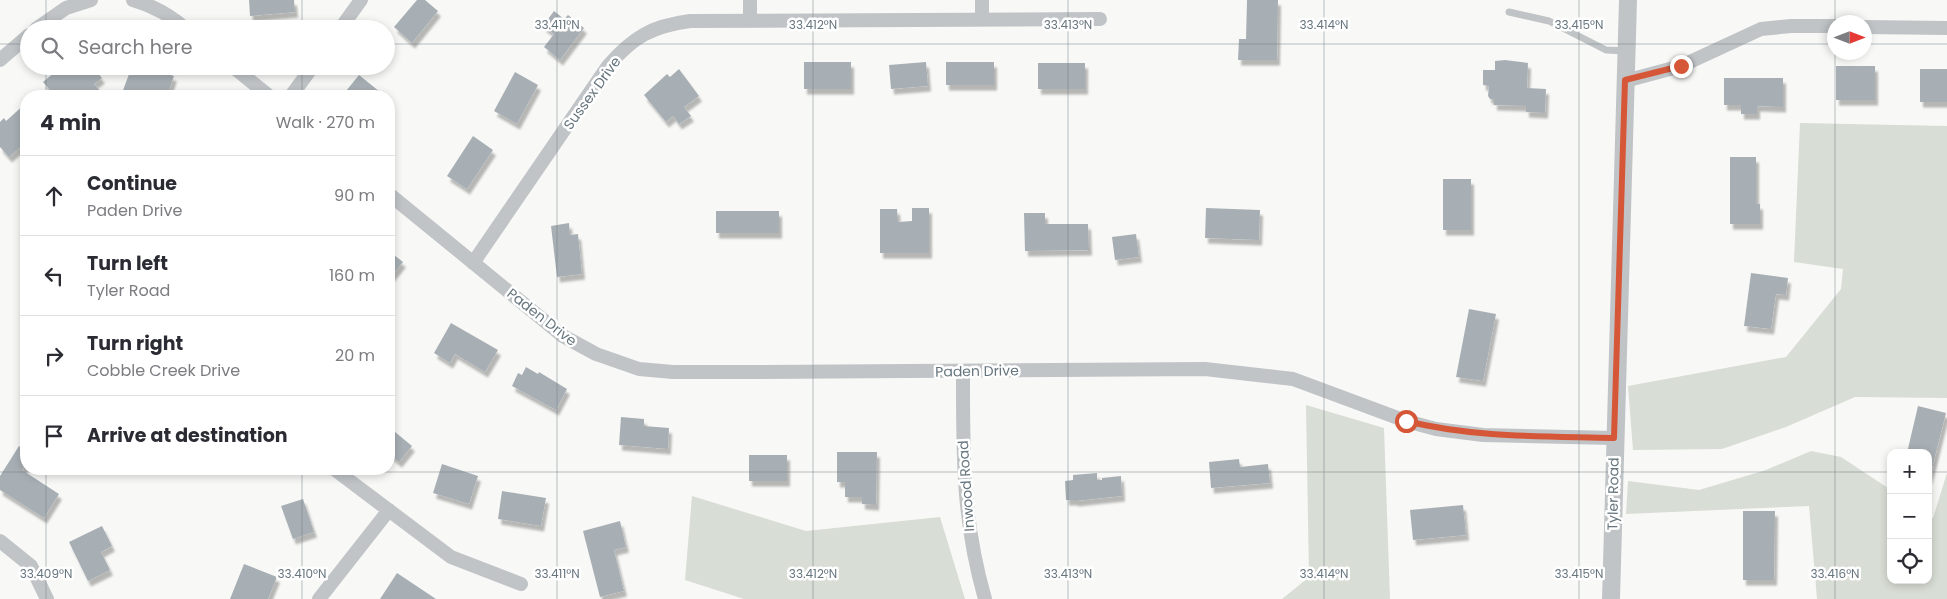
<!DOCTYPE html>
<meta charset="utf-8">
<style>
:root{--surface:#fff;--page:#f2f2f3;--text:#2b2b33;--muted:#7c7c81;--line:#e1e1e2}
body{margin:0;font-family:Poppins,sans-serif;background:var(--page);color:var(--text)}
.controls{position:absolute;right:15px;bottom:15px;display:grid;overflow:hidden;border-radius:10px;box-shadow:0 2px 8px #0003}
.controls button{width:45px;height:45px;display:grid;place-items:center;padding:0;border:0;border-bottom:1px solid var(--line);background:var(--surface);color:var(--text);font:25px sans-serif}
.compass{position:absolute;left:1827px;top:15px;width:45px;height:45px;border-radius:50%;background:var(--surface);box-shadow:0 2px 8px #0003;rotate:90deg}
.stop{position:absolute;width:15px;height:15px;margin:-11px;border:4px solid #d65738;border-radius:50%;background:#fff}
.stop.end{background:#d65738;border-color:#fff;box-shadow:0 1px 5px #0008}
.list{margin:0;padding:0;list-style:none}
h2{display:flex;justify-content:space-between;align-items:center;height:65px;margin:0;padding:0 20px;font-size:21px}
h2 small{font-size:16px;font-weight:400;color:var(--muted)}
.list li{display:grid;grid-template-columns:32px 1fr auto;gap:15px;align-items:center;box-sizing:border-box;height:80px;padding:0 20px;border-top:1px solid var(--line)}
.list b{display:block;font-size:19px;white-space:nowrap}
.list p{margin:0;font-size:16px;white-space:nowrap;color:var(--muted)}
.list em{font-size:16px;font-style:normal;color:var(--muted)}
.icon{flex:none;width:28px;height:28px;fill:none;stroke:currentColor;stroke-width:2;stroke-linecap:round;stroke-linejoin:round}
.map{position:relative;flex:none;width:1947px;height:599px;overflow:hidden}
.search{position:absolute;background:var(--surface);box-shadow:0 2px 8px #0003;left:20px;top:20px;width:375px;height:55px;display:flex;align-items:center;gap:12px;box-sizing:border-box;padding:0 18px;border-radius:28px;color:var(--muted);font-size:19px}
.panel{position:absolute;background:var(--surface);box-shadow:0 2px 8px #0003;left:20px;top:90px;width:375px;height:385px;border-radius:20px}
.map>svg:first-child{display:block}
.green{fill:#d8ddd5}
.building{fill:#a8afb4;filter:url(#shadow)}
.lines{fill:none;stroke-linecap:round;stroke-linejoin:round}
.service{stroke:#c0c4c7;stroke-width:7}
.minor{stroke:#c0c4c7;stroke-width:14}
.tertiary{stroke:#c0c4c7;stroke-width:18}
.route{stroke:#d65738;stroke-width:6}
.ticks{fill:none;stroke:#66757e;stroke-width:1;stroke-opacity:0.45}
.labels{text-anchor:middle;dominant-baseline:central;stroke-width:5;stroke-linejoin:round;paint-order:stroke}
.street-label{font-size:14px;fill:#66757e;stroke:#fff}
.ticks-label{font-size:12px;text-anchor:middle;fill:#66757e;stroke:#fff;stroke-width:5;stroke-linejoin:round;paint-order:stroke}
</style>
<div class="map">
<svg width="1947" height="599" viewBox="0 0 1947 599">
<defs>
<filter id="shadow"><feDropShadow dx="3" dy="5.5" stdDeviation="1" flood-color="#0004"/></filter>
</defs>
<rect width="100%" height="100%" fill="#f8f8f6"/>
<path class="green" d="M1800,123L1947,126V398L1855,397L1786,427L1722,449L1633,450L1628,386L1786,357L1841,289L1843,269L1794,262Z
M1306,405L1384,428L1390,599H1282L1309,577Z
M1811,451L1841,457L1891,490V580H1928V515L1933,518L1947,473V599H1817L1809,506L1626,514L1628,481L1699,490L1766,470Z
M692,496L806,531L940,517L965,599H744L685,580Z"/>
<path class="building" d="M249,0H294L295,12L250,16Z
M417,0H425L438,11L412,43L394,27Z
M1247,0H1278L1277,60H1238L1239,39H1246Z
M554,11L564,19L568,15L584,28L560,60L544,47L554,34L543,26Z
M1505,60L1528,63L1527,88L1546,89L1545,113L1526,112V106L1494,105V99H1490L1488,96L1489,86L1483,85V70H1495V61Z
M804,62H851V89H804Z
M926,62L928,86L891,89L889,65Z
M946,62H994V85H946Z
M1038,63H1085V89H1038Z
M62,66H92L102,78L94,84L102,93L97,96H87L82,91L76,96H55L43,82Z
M132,66H144L174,76L167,96H154L145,93L144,96H131L122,93Z
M1836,66H1875V100H1836Z
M679,69L699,96L684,107L691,116L679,124L673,116L666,122L644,95L667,74L670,77Z
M1920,69H1947V102H1920Z
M515,72L538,85L517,124L494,111Z
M359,75L385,96H342Z
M1724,78H1783V107L1757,106V114H1741V105H1724Z
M25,104L26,148L23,145L9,157L0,147V122L4,118L6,121Z
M473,136L493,150L467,189L447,176Z
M1730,157H1756V204H1760V224H1730Z
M1443,179H1471V230H1443Z
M912,208H929V253H880V209H897L898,222L912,221Z
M1206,208L1260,210L1259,240L1205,238Z
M716,211H779V233H716Z
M1024,213H1045V224H1088L1089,250L1025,251Z
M569,223L570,235L578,234L582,274L557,277L551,226Z
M1136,234L1139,257L1115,260L1112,237Z
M389,251L403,262L389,279Z
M1751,273L1788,278L1786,295L1776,294L1771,329L1744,326Z
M1469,309L1496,314L1483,381L1456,377Z
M451,323L498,350L485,372L455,354L450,363L434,353Z
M26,358V380L20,378Z
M526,367L538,374L539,372L567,389L556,410L512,386L518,373L522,375Z
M1918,406L1946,413L1929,480L1928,453H1907Z
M621,417L644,419V426L669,428L668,449L619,445Z
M389,427L412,446L399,462L389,454Z
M19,446L26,451V464L22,470L59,494L44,518L0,490V476Z
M837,452H877L876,505L862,504V497H845V482H837Z
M749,455H787V481H749Z
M1239,459L1240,467L1268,464L1270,483L1211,488L1209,462Z
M442,464L478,476L469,504L433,493Z
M1097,473V480H1102V478L1121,476L1122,496L1075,501V500H1066L1065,481L1073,480V475Z
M502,491L546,498L541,526L498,519Z
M303,499L314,532L293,539L281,506Z
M1463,505L1466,535L1413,540L1410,510Z
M1743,511H1775L1774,580H1743Z
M620,521L626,547L614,550L624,591L600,597L583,531Z
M102,526L112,546L101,552L110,570L88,581L69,542Z
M244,564L277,577L268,599H230Z
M397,573L436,599H380Z"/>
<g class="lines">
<path class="service" d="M1509,12L1549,21L1606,50L1626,51"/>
<path class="minor" d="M133,0C154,6 170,15 186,29
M982,0V19
M750,21V0
M1864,27L1947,28
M36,29L66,8L91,0
M340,29L361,0
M0,60L29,35
M232,66L269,96
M1625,81L1681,66L1761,29L1791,26H1834
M291,96L313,66
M389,194L563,336L596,354L639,369L673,372H752L1205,369L1293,379L1406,421L1436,429L1483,435L1614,438
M473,263L608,66C633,37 652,26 690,21L1100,19
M963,372C963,454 962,519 985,599
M334,469L451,557L521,584
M0,541L31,566L47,599
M319,599L389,510"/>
<path class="tertiary" d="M1611,599L1628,0"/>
</g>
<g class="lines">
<path class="route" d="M1406,421C1475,438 1544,436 1614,438L1625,80L1681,66"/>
</g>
<path class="ticks" d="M46,0V29M302,0V29M557,0V599M813,0V599M1068,0V599M1324,0V599M1579,0V599M1835,0V22M0,44H29M386,44H1834M1864,44H1947M1835,52V599M46,66V96M302,66V96M46,469V599M302,469V599M0,472H1891M1928,472H1947"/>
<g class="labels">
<g class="street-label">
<text transform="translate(592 93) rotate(-54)">Sussex Drive</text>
<text transform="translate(542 317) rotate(38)">Paden Drive</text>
<text transform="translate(977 371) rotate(-1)">Paden Drive</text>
<text transform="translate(966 486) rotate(-94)">Inwood Road</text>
<text transform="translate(1613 494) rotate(-89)">Tyler Road</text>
</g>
</g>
<g class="ticks-label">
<text x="557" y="29">33.411°N</text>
<text x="813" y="29">33.412°N</text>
<text x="1068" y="29">33.413°N</text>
<text x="1324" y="29">33.414°N</text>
<text x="1579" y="29">33.415°N</text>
<text x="46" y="578">33.409°N</text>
<text x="302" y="578">33.410°N</text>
<text x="557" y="578">33.411°N</text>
<text x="813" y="578">33.412°N</text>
<text x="1068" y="578">33.413°N</text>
<text x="1324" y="578">33.414°N</text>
<text x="1579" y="578">33.415°N</text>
<text x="1835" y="578">33.416°N</text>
</g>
</svg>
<div class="controls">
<button>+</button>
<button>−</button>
<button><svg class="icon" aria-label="locate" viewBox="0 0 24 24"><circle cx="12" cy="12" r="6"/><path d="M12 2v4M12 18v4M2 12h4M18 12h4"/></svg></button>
</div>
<svg class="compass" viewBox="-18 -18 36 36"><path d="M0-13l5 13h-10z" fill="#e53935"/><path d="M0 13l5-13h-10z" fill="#7c7c81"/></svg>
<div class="stop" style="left:1406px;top:421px"></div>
<div class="stop end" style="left:1681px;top:66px"></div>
<div class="search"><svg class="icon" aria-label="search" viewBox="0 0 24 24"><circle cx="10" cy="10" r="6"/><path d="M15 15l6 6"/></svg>Search here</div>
<section class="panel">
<h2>4 min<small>Walk · 270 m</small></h2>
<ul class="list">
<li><svg class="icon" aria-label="ahead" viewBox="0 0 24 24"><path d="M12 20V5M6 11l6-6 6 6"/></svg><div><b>Continue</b><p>Paden Drive</p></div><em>90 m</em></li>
<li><svg class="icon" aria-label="left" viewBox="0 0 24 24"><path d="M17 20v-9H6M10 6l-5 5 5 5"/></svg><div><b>Turn left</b><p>Tyler Road</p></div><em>160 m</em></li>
<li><svg class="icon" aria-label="right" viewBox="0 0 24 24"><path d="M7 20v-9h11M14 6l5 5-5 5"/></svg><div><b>Turn right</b><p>Cobble Creek Drive</p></div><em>20 m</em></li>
<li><svg class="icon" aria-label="arrive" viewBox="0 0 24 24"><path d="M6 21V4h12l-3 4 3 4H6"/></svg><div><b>Arrive at destination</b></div></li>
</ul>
</section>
</div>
